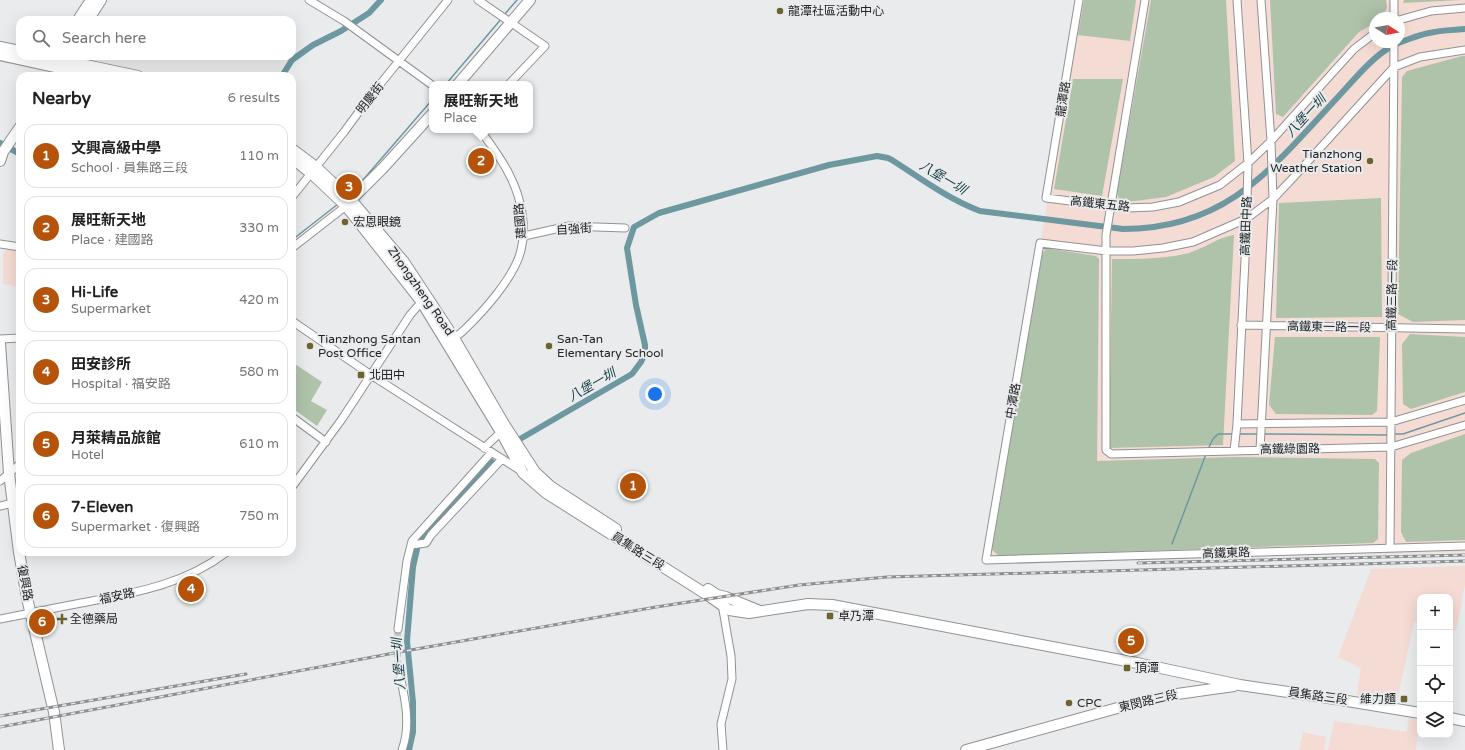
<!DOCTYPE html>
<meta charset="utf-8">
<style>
:root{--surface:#fff;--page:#f6f6f6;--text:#222;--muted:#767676;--line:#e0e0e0;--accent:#b45309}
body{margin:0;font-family:"Varela Round","Noto Sans TC",sans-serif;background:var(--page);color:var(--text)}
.controls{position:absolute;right:12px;bottom:12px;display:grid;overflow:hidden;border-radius:8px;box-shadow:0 4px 16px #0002}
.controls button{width:36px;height:36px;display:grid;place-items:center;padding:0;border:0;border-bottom:1px solid var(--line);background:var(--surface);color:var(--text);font:20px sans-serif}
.compass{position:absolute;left:1369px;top:12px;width:36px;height:36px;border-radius:50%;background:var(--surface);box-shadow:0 4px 16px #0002;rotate:101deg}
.you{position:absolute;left:655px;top:394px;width:14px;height:14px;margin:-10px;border:3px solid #fff;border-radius:50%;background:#1a73e8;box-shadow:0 0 0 6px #1a73e833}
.badge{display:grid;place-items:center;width:26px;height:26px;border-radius:50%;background:var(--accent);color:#fff;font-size:13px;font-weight:700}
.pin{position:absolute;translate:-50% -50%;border:2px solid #fff;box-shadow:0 1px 4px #0006}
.popup{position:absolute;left:429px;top:81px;width:104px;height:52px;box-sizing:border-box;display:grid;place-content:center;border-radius:8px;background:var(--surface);filter:drop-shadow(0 1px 3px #0005);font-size:13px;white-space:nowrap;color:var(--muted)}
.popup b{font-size:15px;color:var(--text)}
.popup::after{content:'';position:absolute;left:50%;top:100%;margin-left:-8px;border:8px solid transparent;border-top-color:var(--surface)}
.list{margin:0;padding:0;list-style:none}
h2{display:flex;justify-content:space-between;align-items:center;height:52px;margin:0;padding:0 16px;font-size:17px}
h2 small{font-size:13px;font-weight:400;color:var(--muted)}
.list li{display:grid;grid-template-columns:26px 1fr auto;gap:12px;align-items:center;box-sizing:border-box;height:64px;margin:0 8px 8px;padding:0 8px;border:1px solid var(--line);border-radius:12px}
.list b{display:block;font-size:15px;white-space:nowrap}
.list p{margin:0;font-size:13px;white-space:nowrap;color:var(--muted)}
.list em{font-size:13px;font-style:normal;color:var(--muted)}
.icon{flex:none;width:22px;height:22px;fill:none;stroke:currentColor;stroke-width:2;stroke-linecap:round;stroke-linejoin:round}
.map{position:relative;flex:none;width:1465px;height:750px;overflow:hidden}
.search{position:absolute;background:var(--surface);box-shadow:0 4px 16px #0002;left:16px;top:16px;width:280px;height:44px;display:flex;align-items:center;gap:10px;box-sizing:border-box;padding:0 14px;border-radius:12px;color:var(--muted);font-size:15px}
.panel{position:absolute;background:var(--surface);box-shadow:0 4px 16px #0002;left:16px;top:72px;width:280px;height:484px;border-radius:12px}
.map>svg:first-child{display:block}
.commercial{fill:#f4dbd3;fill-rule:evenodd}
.green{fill:#afc3ab}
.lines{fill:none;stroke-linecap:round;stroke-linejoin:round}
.stream{stroke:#6d98a0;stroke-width:1.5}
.canal{stroke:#6d98a0;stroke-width:6}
.street-tunnel{stroke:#c1c3c5;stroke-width:7;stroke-dasharray:7 3.5;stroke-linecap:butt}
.street-casing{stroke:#919294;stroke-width:9}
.secondary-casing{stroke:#919294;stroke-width:12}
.street{stroke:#fff;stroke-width:7}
.secondary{stroke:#fff;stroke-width:10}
.rail-casing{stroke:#8c8d8f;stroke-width:3}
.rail{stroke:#e9ebed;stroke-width:1.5;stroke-dasharray:4.5;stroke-linecap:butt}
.poi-dot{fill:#6e622f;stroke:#e9ebed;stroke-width:1.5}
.labels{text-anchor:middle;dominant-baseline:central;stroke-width:4;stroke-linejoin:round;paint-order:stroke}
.poi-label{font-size:12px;fill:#232324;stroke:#e9ebed;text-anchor:start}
.street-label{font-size:12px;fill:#232324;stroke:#e9ebed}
.water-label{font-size:13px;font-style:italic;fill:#123d44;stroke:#e9ebed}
</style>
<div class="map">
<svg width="1465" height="750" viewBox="0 0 1465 750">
<rect width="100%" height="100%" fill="#e9ebed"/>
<path class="commercial" d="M1081,0H1465V552L987,562ZM1375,18H1399V42H1375Z
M7,249L20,251V287L3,284V254Z
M1465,566V585L1456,631L1450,629V597H1420V623L1414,622L1397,702L1357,695L1361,668L1338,657L1371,569Z
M1409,718L1419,720L1416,750H1328L1334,721L1407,732Z
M1303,732L1326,737L1324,750H1299Z"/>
<path class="green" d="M1084,0H1136L1130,41L1078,35Z
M1151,0H1226L1235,161L1214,177L1166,197L1120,203L1117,193Z
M1270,0H1386L1387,7L1383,18H1375V23L1359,32L1283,117L1276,114Z
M1404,0H1462L1403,3Z
M1462,56H1465V320L1413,322L1398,314L1402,77L1407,71Z
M1073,79H1123L1102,196L1054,189Z
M1381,198L1382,317L1276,318L1279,203Z
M1234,235L1223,445L1109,448L1112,259C1137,259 1164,259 1189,253C1205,248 1218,237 1234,235Z
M1046,248L1096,256L1099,259L1097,461L1234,457L1375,459L1379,463L1378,539L1373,543L999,556L992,550L1042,255Z
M1410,334L1465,337V392L1411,409L1403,404L1402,344Z
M1275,337H1380L1377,411L1372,415L1276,414L1269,405Z
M292,362L322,382L311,401L327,410L317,426L292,408Z
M1465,434V540L1406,542L1401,532L1402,460L1411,453Z"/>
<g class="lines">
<path class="stream" d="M504,15L517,0
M446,84L502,18
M356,188L432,100
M292,240L338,204
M1238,434H1258
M1264,434L1388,435
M1394,434H1403L1465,413
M1208,449L1213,439L1218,434H1234
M1172,544L1206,454"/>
<path class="canal" d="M282,76L292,60L313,45L341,31L369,13L381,0
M0,143L20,154
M520,439L632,374L641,362L645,353V345L636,305L627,248L634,227L659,213L829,165L877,156L888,158L892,160C920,178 948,199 980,211L1123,229C1227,229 1272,168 1337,98C1353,81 1372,57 1392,46C1400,42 1419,35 1429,33C1440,30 1453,30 1465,29
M409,750L413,732V702L407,641L413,567L419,540L492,462"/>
<path class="street-tunnel" d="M398,629L397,648L398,667"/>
<defs>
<path id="street" d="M309,0L344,21L432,85
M478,0L545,46L509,84
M1079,0L1046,198L1127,208L1153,207L1179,202L1220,185L1248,163L1271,141L1354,49L1375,33
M1145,0L1106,235V450L1111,454L1391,447L1465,425
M1394,18V0
M1399,20L1431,11L1465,8
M1465,50L1420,57L1394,67L1291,180L1273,199L1246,219L1193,242L1163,248L1133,251H1107L1040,243L986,560L1465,546
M292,197L344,132L369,98L448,0
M524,236L569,226L625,228
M0,244L20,247
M292,248L346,206
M292,321L371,375L521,471
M1241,325L1465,329
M0,339L20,338
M451,341C454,337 459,335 463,331C482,313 515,277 521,250C527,227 521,197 510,176C502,159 491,145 480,130
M292,417L326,442
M1237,424L1391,422L1465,400
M484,448L501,432
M1260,450L1273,199L1271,141L1261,0
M1234,451L1237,424L1246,239L1248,163L1237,0
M0,481L20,464
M292,487L342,419L410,315L424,299
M0,506L13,503
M411,545L426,543L431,535L502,459
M1390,548L1394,42
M722,604L731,656L732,679L721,724L723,750
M0,619C27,614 54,608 81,603C134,593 184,585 227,552
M398,629L407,561L412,541L491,453
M398,667C404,694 412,723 402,750"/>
<path id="secondary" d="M78,20L91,0
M88,20L101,0
M0,47L20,51
M0,55L96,76
M43,56L138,76
M458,84L530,0
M292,149L316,167L352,201L404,262L454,338L504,424L535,472L550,486L616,529
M292,158L312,174L346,206L421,301L501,432L523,473L546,493L709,596L729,610L749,613L808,604L832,605L1137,663L1240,685L1335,699L1420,713
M0,161L3,152L20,127
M347,204L383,168L432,114
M0,343L9,473L19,552L27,598L54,712L59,750
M708,589L717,595L726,597L760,611
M1450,718L1465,721
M966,750L1139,702L1177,694L1234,686"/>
</defs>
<use href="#street" class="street-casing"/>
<use href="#secondary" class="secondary-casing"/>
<use href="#street" class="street"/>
<use href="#secondary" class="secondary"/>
<defs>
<path id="rail" d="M1138,563L1465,555
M0,716L246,674
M0,727L405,651L656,607L799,585L887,577L1465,561"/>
</defs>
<use href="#rail" class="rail-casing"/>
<use href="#rail" class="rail"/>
</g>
<g class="poi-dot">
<circle cx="780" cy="11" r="4"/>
<circle cx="1370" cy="161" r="4"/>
<circle cx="345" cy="222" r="4"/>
<circle cx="310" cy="346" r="4"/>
<circle cx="549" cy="346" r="4"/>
<rect x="357" y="371" width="8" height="8" rx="2"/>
<rect x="826" y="612" width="8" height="8" rx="2"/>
<path d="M60 613h4v4h4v4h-4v4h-4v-4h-4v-4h4z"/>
<rect x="1123" y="664" width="8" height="8" rx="2"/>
<rect x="1400" y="695" width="8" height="8" rx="2"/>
<circle cx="1069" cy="703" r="4"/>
</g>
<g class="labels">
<g class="poi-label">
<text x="788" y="11">龍潭社區活動中心</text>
<text x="1362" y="154" text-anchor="end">Tianzhong<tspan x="1362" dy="14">Weather Station</tspan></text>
<text x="353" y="222">宏恩眼鏡</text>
<text x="318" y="339">Tianzhong Santan<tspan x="318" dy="14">Post Office</tspan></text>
<text x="557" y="339">San-Tan<tspan x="557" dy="14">Elementary School</tspan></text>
<text x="369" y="375">北田中</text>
<text x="838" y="616">卓乃潭</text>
<text x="70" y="619">全德藥局</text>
<text x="1135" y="668">頂潭</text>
<text x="1396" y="699" text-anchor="end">維力麵</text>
<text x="1077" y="703">CPC</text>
</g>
<g class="street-label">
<text transform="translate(370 98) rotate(-52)">明慶街</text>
<text transform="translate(1063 99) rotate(-81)">龍潭路</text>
<text transform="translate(1100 204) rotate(6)">高鐵東五路</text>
<text transform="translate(520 221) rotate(-95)">建國路</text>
<text transform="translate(1246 226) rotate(-88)">高鐵田中路</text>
<text transform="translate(574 229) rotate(-4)">自強街</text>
<text transform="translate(421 291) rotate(55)">Zhongzheng Road</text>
<text transform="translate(1392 295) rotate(-89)">高鐵三路一段</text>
<text transform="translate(1329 327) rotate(1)">高鐵東一路一段</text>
<text transform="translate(1013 401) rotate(-80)">中潭路</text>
<text transform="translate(1290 449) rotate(-1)">高鐵綠園路</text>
<text transform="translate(638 551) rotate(32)">員集路三段</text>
<text transform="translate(1226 553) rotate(-2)">高鐵東路</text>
<text transform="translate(25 583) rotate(79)">復興路</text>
<text transform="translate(117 596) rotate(-12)">福安路</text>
<text transform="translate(1318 696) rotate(8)">員集路三段</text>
<text transform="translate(1148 701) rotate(-13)">東閔路三段</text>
</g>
<g class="water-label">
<text transform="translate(1306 116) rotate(-47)">八堡一圳</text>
<text transform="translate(943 178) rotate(31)">八堡一圳</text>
<text transform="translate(592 385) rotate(-30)">八堡一圳</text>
<text transform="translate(399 664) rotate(-94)">八堡一圳</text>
</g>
</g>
</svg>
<div class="controls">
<button>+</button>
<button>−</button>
<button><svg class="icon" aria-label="locate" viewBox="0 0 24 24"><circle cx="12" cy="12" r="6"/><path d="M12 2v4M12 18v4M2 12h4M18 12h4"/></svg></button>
<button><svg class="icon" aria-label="layers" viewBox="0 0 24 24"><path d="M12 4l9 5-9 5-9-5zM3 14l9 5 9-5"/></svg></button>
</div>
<svg class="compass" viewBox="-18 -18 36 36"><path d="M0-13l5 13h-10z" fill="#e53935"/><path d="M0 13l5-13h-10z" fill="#767676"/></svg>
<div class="you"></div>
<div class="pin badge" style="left:633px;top:486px">1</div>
<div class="pin badge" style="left:481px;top:161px">2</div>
<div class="popup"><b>展旺新天地</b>Place</div>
<div class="pin badge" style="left:349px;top:187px">3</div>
<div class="pin badge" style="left:191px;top:589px">4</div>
<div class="pin badge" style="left:1131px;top:641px">5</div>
<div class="pin badge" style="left:42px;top:622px">6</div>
<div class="search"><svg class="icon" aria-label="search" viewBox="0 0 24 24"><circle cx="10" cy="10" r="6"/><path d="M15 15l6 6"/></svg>Search here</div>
<section class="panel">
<h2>Nearby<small>6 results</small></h2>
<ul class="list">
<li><span class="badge">1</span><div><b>文興高級中學</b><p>School · 員集路三段</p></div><em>110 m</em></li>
<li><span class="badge">2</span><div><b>展旺新天地</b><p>Place · 建國路</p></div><em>330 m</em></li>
<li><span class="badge">3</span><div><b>Hi-Life</b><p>Supermarket</p></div><em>420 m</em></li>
<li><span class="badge">4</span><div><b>田安診所</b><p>Hospital · 福安路</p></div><em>580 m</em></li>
<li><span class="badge">5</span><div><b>月萊精品旅館</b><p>Hotel</p></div><em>610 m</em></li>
<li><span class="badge">6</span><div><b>7-Eleven</b><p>Supermarket · 復興路</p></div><em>750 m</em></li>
</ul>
</section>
</div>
